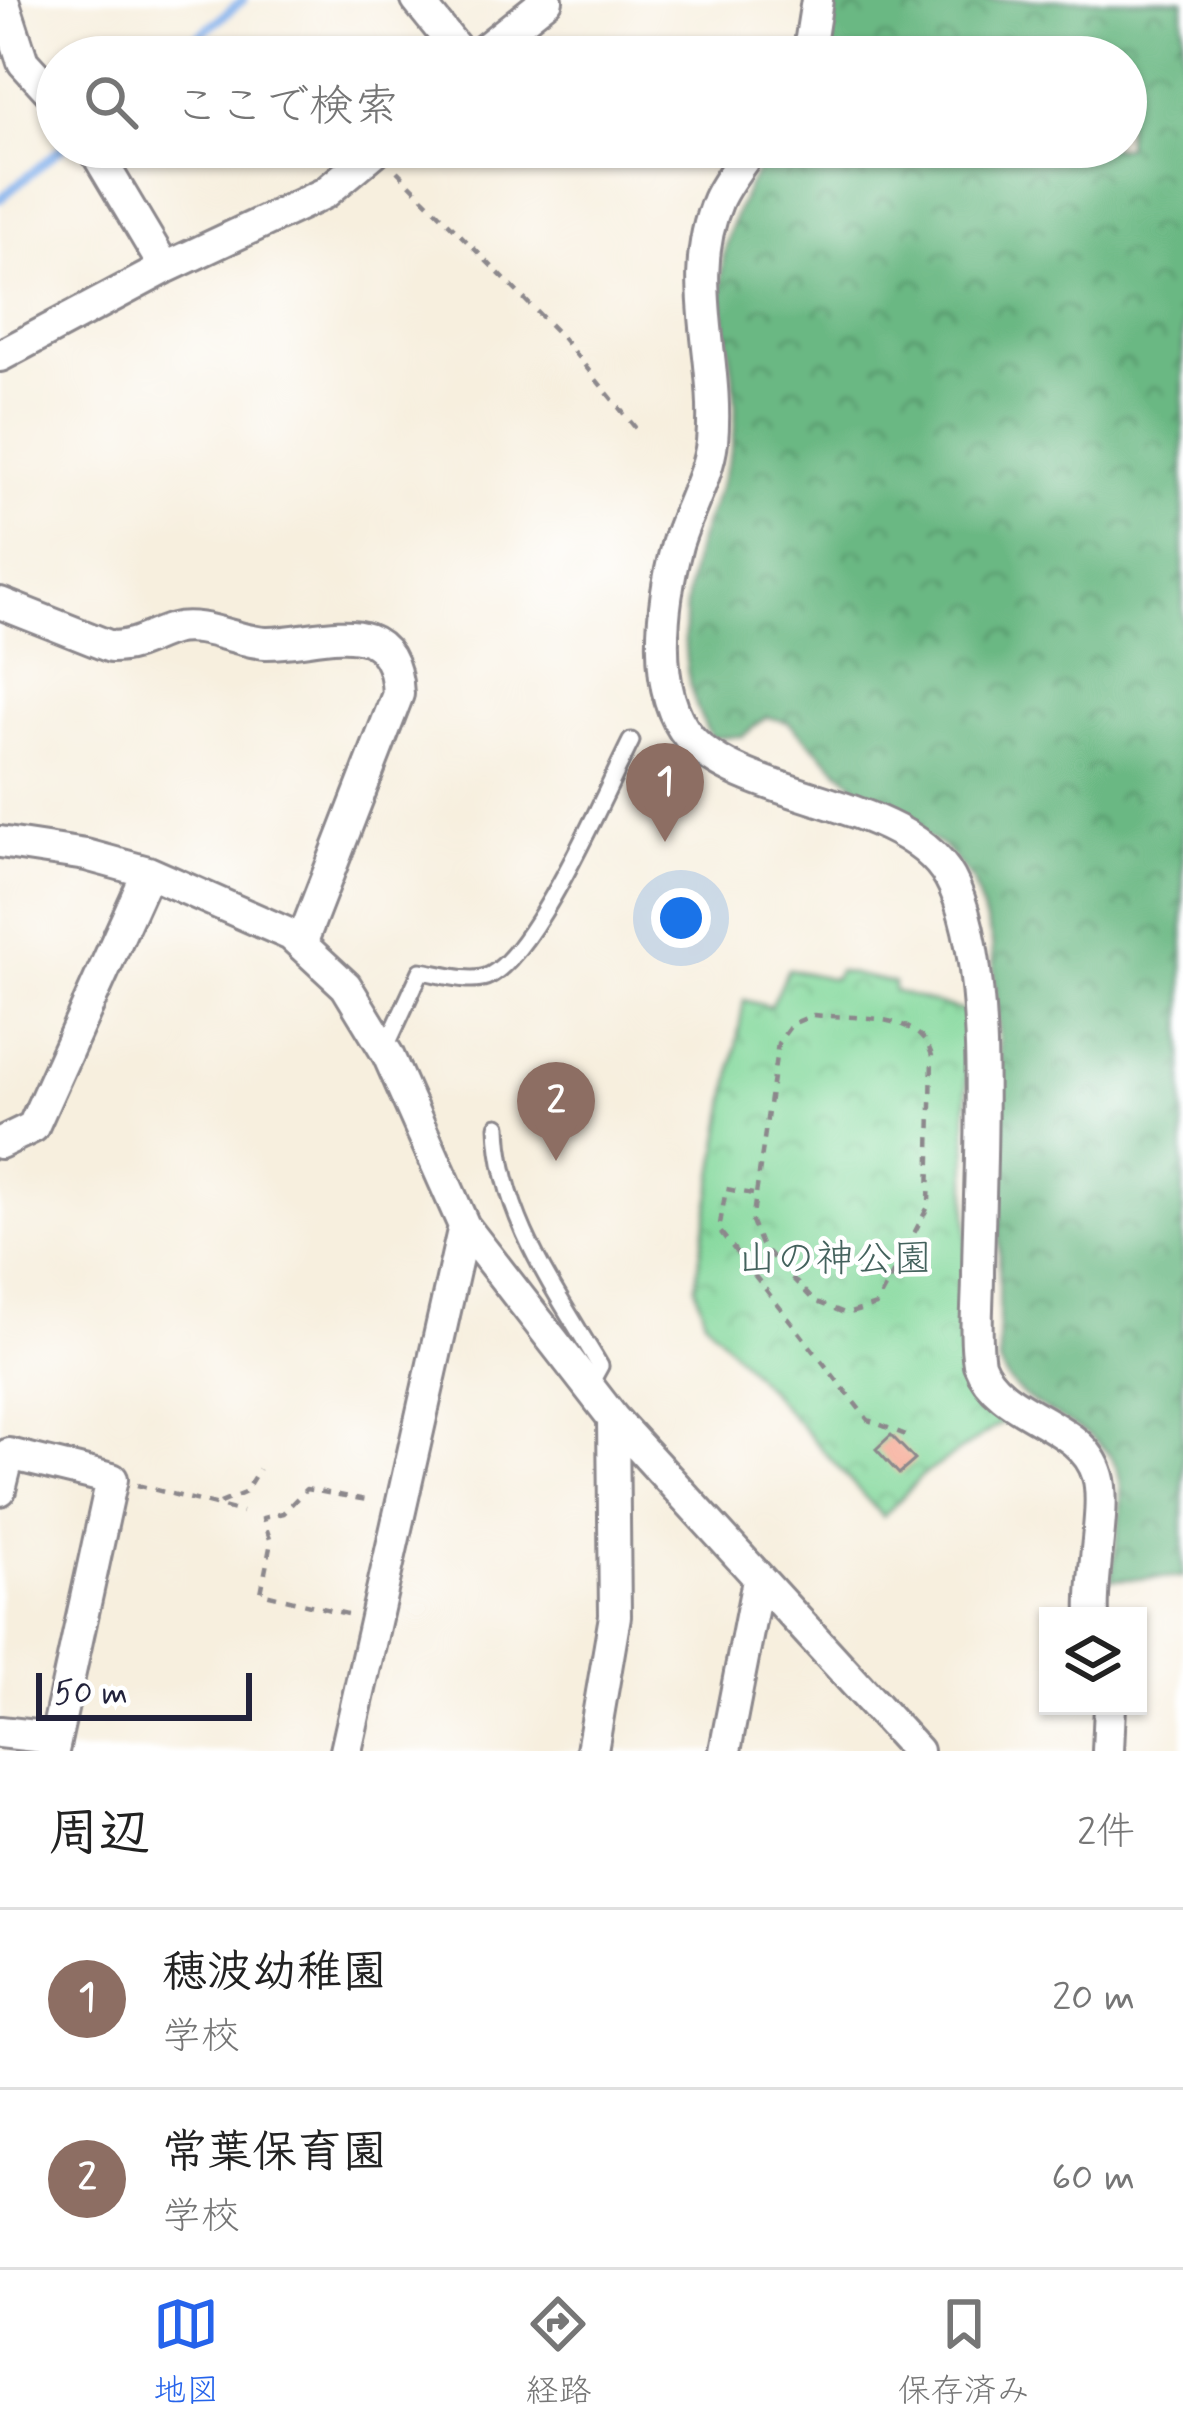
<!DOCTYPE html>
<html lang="ja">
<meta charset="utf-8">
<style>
:root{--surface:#fff;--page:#f2f2f2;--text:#222;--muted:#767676;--line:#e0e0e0;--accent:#2563eb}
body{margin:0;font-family:Mynerve,"Klee One",sans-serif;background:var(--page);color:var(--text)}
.controls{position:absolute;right:36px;bottom:36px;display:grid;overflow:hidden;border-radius:0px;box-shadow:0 3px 9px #0004}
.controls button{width:108px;height:108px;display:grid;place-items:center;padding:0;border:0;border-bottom:3px solid var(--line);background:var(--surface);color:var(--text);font:60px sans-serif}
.scale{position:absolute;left:36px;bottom:30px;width:216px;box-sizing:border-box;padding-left:12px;border:6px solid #22223b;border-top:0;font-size:33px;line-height:42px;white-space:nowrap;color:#22223b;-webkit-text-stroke:9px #fff;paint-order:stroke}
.you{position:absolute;left:681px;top:918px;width:42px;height:42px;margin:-30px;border:9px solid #fff;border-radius:50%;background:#1a73e8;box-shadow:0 0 0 18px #1a73e833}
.badge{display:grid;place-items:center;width:78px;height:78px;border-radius:50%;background:var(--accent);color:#fff;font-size:39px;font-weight:700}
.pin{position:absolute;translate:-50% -99px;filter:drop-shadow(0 3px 6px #0008)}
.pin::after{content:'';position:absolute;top:63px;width:42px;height:36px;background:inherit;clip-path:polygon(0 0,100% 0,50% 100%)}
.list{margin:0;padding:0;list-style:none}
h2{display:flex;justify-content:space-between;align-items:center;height:156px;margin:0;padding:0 48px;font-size:51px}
h2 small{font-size:39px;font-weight:400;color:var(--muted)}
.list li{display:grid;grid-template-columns:78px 1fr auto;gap:36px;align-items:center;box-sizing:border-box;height:180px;padding:0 48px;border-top:3px solid var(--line)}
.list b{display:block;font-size:45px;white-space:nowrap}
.list p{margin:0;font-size:39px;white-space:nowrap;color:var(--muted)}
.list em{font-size:39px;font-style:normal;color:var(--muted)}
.icon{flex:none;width:66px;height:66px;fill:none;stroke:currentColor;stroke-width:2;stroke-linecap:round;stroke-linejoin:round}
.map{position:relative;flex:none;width:1183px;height:1751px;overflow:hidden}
.search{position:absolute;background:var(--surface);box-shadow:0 3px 9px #0004;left:36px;right:36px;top:36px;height:132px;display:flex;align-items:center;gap:30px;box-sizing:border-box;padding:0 42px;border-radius:66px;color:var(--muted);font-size:45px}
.sheet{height:516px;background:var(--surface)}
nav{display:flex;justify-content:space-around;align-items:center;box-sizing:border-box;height:168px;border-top:3px solid var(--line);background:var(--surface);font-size:33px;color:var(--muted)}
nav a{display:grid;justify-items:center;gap:6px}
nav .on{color:var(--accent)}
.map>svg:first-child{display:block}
.forest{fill:url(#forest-crowns);stroke:#466d5f;stroke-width:3}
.park{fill:url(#park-crowns);stroke:#527d6b;stroke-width:3}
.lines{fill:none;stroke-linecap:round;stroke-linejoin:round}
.stream{stroke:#80afea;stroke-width:9}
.building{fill:#f49f87}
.lane-casing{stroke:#8c888c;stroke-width:21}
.street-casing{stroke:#8c888c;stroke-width:36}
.path{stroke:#8c888c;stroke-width:4.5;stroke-dasharray:9 9;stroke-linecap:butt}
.lane{stroke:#fff;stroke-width:15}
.street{stroke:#fff;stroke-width:30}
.labels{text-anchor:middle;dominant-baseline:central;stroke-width:9;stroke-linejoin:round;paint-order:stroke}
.park-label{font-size:39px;fill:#44625d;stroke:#fff}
</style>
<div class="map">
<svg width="1183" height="1751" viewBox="0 0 1183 1751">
<defs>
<pattern id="forest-crowns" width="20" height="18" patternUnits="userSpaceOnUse" patternTransform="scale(3)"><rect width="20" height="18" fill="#6ab883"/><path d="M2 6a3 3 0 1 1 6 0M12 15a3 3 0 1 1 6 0" fill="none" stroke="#57956c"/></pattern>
<pattern id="park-crowns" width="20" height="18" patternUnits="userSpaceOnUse" patternTransform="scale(3)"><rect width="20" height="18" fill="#83d89b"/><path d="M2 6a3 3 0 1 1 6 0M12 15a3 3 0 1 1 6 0" fill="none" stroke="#71b986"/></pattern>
</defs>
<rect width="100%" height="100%" fill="#fff"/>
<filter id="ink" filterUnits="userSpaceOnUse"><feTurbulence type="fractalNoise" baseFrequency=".00833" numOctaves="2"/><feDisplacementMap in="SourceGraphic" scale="24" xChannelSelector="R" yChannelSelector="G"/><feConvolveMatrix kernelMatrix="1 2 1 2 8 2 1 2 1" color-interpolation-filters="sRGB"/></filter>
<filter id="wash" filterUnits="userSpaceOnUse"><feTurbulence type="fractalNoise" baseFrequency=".004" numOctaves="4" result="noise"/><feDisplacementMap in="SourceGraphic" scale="48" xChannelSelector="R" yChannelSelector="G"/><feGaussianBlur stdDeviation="2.7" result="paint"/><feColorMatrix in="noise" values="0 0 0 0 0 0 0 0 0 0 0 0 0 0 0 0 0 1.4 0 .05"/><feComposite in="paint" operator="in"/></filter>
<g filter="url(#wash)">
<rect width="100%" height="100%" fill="#f7efde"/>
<path class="forest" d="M837,0H1183V1577L1111,1580C1114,1550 1126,1505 1119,1476C1106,1419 1017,1417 999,1363L1000,1064L992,941L973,881L943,846L888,816L788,722L766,717L743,736L712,738C676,682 680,606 698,543C708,511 725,480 732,447C742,402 729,354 723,310C714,249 740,196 772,147H1126V57H827Z"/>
<path class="park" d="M788,969L834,979L838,971L894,983V991L966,1012L968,1358L1010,1417L921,1477L883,1517L705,1320L695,1286L744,1000L770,1007Z"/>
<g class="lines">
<path class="stream" d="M173,57L243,0
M0,199L63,147"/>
</g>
<g id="blocks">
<path class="building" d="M891,1435L915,1460L899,1474L876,1449Z"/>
</g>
</g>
<g filter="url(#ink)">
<use href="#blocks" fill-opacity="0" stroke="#8c888c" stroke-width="3"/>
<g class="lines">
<defs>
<path id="lane" d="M386,1047L421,971C440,974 469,983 486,977C534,959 605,792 631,741
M498,1126C500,1215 556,1291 600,1366L589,1386"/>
<path id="street" d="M3,0L23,62L57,99
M417,0L463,57
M475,57L547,0
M808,57L817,0
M93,147L165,268
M752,147C741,164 726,182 718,200C684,280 720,360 712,442C708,477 687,511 677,545C662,601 650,691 690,738C748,804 916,797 954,886C995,979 979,1169 978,1274C978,1304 974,1334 979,1364C999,1418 1082,1420 1098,1476C1107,1506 1090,1577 1093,1616
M0,356L165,268L325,193L380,147
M0,603L111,647C137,647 151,635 173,629C201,621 238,642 266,643C319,644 394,606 398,694L301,944
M0,842L86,855L148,872L291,935L346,986L388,1055L464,1226L613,1418L917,1751
M0,1143L33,1127L148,872
M0,1490L9,1454L112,1479L53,1751
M0,1732L53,1738
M346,1751L464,1226
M592,1751L615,1616L613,1418
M725,1751L758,1580
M1108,1751L1110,1706"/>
</defs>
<use href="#lane" class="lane-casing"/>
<use href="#street" class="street-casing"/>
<path class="path" d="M397,171L560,335L638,431
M813,1015C851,1019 920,1010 932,1056L929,1205L876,1305L847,1314L814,1301L761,1245L752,1222L778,1043L792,1024Z
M753,1194L726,1189L719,1230L868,1420L906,1435
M137,1485L242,1512
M220,1503L244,1493L259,1469
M347,1614L261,1593L271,1542L263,1518L283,1513L306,1489L372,1501"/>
<use href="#lane" class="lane"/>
<use href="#street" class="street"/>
</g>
</g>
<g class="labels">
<g class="park-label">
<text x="835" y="1260">山の神公園</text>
</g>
</g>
</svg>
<div class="controls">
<button><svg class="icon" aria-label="layers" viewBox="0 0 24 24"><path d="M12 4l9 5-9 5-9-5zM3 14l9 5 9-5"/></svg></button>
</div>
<div class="scale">50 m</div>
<div class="you"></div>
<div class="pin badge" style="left:665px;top:842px;background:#8d6e63">1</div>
<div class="pin badge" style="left:556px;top:1161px;background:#8d6e63">2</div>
<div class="search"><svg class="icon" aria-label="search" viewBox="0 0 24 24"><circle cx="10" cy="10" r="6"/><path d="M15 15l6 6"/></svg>ここで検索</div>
</div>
<section class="sheet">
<h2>周辺<small>2件</small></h2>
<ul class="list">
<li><span class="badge" style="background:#8d6e63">1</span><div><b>穂波幼稚園</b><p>学校</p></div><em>20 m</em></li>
<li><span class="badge" style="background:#8d6e63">2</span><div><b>常葉保育園</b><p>学校</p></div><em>60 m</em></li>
</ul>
</section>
<nav>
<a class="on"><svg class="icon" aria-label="map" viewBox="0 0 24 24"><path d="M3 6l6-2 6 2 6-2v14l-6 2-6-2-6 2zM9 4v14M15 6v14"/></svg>地図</a>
<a><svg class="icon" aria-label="directions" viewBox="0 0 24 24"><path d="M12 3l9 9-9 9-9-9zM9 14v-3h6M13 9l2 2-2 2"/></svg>経路</a>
<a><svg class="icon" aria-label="saved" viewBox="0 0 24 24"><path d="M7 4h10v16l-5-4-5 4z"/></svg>保存済み</a>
</nav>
